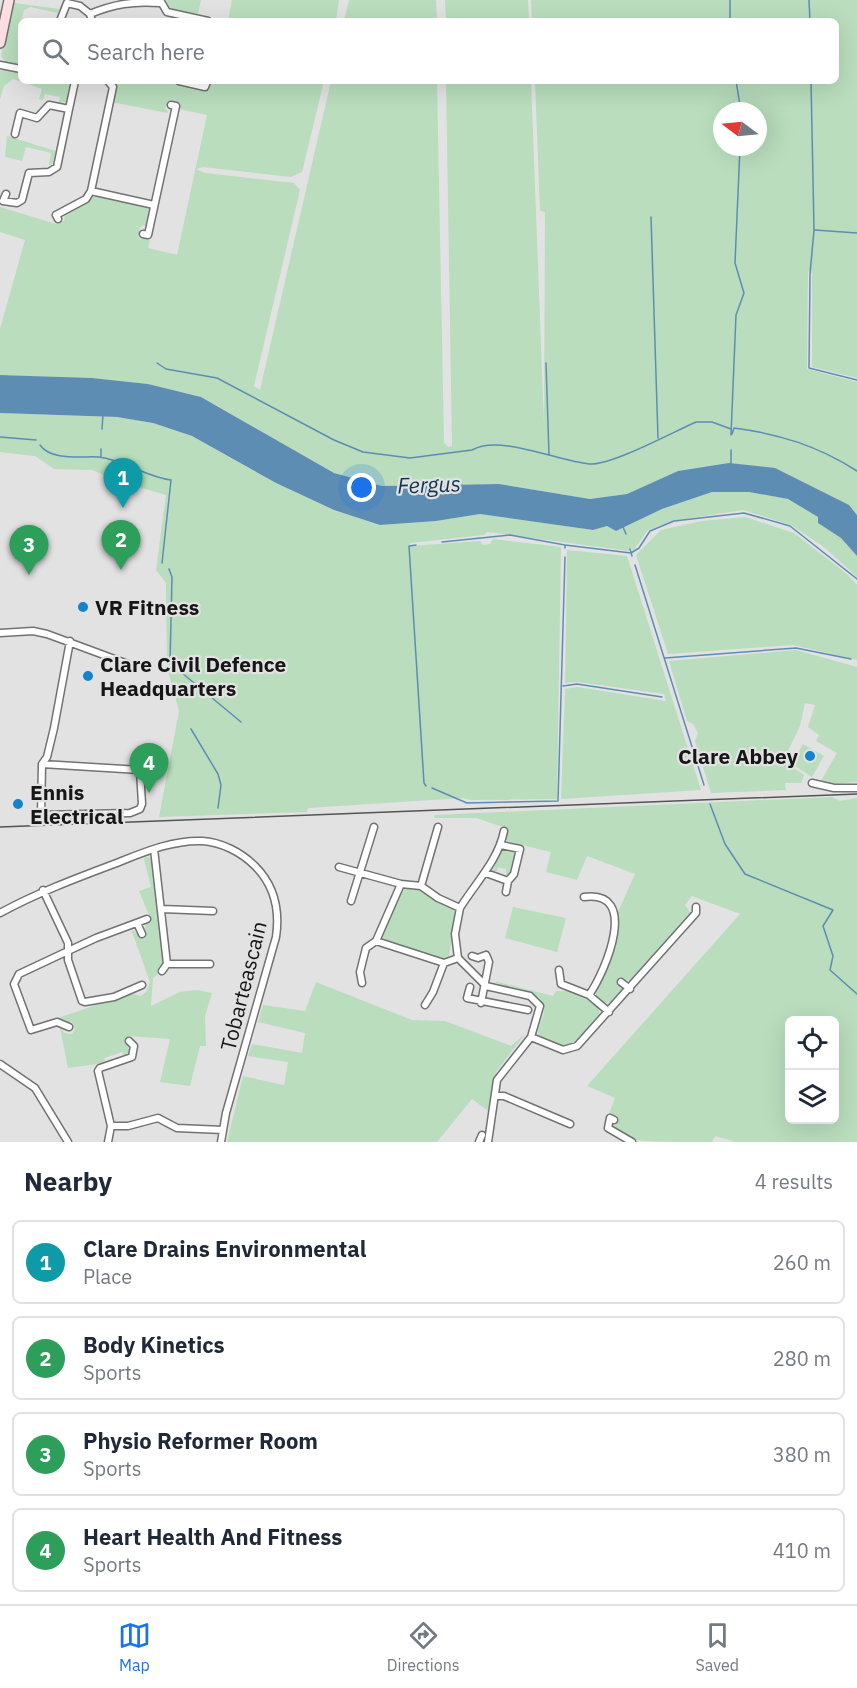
<!DOCTYPE html>
<style>
:root{--surface:#fff;--page:#f2f2f3;--text:#1f2937;--muted:#747a83;--line:#e0e1e3;--accent:#1a73e8}
body{margin:0;font-family:"IBM Plex Sans",sans-serif;background:var(--page);color:var(--text)}
.controls{position:absolute;right:18px;bottom:18px;display:grid;overflow:hidden;border-radius:9px;box-shadow:0 6px 24px #0002}
.controls button{width:54px;height:54px;display:grid;place-items:center;padding:0;border:0;border-bottom:2px solid var(--line);background:var(--surface);color:var(--text);font:30px sans-serif}
.compass{position:absolute;left:713px;top:102px;width:54px;height:54px;border-radius:50%;background:var(--surface);box-shadow:0 6px 24px #0002;rotate:286deg}
.you{position:absolute;left:362px;top:488px;width:21px;height:21px;margin:-15px;border:4px solid #fff;border-radius:50%;background:#1a73e8;box-shadow:0 0 0 9px #1a73e833}
.badge{display:grid;place-items:center;width:39px;height:39px;border-radius:50%;background:var(--accent);color:#fff;font-size:20px;font-weight:700}
.pin{position:absolute;translate:-50% -50px;filter:drop-shadow(0 2px 3px #0008)}
.pin::after{content:'';position:absolute;top:32px;width:21px;height:18px;background:inherit;clip-path:polygon(0 0,100% 0,50% 100%)}
.list{margin:0;padding:0;list-style:none}
h2{display:flex;justify-content:space-between;align-items:center;height:78px;margin:0;padding:0 24px;font-size:26px}
h2 small{font-size:20px;font-weight:400;color:var(--muted)}
.list li{display:grid;grid-template-columns:39px 1fr auto;gap:18px;align-items:center;box-sizing:border-box;height:84px;margin:0 12px 12px;padding:0 12px;border:2px solid var(--line);border-radius:9px}
.list b{display:block;font-size:22px;white-space:nowrap}
.list p{margin:0;font-size:20px;white-space:nowrap;color:var(--muted)}
.list em{font-size:20px;font-style:normal;color:var(--muted)}
.icon{flex:none;width:33px;height:33px;fill:none;stroke:currentColor;stroke-width:2;stroke-linecap:round;stroke-linejoin:round}
.map{position:relative;flex:none;width:857px;height:1142px;overflow:hidden}
.search{position:absolute;background:var(--surface);box-shadow:0 6px 24px #0002;left:18px;right:18px;top:18px;height:66px;display:flex;align-items:center;gap:15px;box-sizing:border-box;padding:0 21px;border-radius:9px;color:var(--muted);font-size:22px}
.sheet{height:462px;background:var(--surface)}
nav{display:flex;justify-content:space-around;align-items:center;box-sizing:border-box;height:84px;border-top:2px solid var(--line);background:var(--surface);font-size:16px;color:var(--muted)}
nav a{display:grid;justify-items:center;gap:3px}
nav .on{color:var(--accent)}
.map>svg:first-child{display:block}
.green{fill:#b9ddbd;fill-rule:evenodd}
.water{fill:#5e8db4}
.lines{fill:none;stroke-linecap:round;stroke-linejoin:round}
.stream{stroke:#5e8db4;stroke-width:1.5}
.street-casing{stroke:#727273;stroke-width:9}
.secondary-casing{stroke:#727273;stroke-width:12}
.street{stroke:#fff;stroke-width:6}
.secondary{stroke:#ffdfe4;stroke-width:9}
.rail{stroke:#545455;stroke-width:1.5}
.poi-dot{fill:#1582cc;stroke:#e2e2e3;stroke-width:2}
.labels{text-anchor:middle;dominant-baseline:central;stroke-width:4.5;stroke-linejoin:round;paint-order:stroke}
.poi-label{font-size:21px;font-weight:bold;fill:#161617;stroke:#e2e2e3;text-anchor:start}
.street-label{font-size:21px;fill:#161617;stroke:#e2e2e3}
.water-label{font-size:22px;font-style:italic;fill:#123753;stroke:#e2e2e3}
</style>
<div class="map">
<svg width="857" height="1142" viewBox="0 0 857 1142">
<rect width="100%" height="100%" fill="#e2e2e3"/>
<path class="green" d="M166,0H201L198,14L170,9Z
M232,0H339L336,21H228Z
M349,0H436L437,21H344Z
M445,0H528L529,21H446Z
M531,0H857V378L812,367V273L808,271L807,369L857,382V515L849,505L678,471L627,494L590,499L499,484L382,486L334,473L201,397L148,384L92,378L0,375V329L25,240L0,232V207L56,224L64,221L65,213L96,196L148,207L150,211L148,224L140,227L138,238L150,240L148,248L177,255L207,115L179,109L181,103L168,101L165,109L169,112L167,113L112,102L116,85L113,81H165L209,90L211,81H324L302,172L291,177L203,167L196,169L205,173L294,183L300,190L254,386L260,390L331,81H437L444,442L448,447L452,446L446,81H531L544,425L545,216V212L540,211L535,81H836V21H532ZM722,111H758V147H722Z
M15,3L59,9L58,13L30,7L24,10L17,39L21,41V67L6,64L1,56L12,4Z
M4,70L21,73V81H68L70,85L66,102L59,103L60,97L45,94L43,100L39,99L42,89L13,79L4,86L0,99V71Z
M7,136L56,151L52,164L49,165L51,153L26,147L22,161L5,157Z
M0,413L117,417L153,423L192,436L276,483L334,510L380,525L436,521L480,514L593,530L607,526L616,531L662,509L712,492H749L788,499L818,517V523L841,538L857,556V577L824,547L791,525L743,510L673,521L648,530L633,551L631,548L629,551L487,532L484,535L410,543V546L480,541L483,545L490,544L493,539L561,547L557,799L470,800L463,798L308,808L307,812L159,817L179,711L167,667L166,583L156,570L166,495L118,481L92,470L54,469L35,456L0,452Z
M745,517L794,533L847,574L857,585V660L793,645L668,654L636,555L661,530L702,521Z
M567,550L627,556L701,790L561,799L565,689L577,687L666,701L664,694L578,682L565,683Z
M796,650L857,667V782L831,784L821,781L837,753L816,741L819,735L808,727L815,705L805,703L800,726L783,761L804,775L801,783H785L786,790L711,793L695,741L698,733L693,724L687,721L669,661Z
M803,744L824,756L812,777L792,764Z
M832,797L840,801L857,798V1142H736L715,1136L712,1142C689,1142 657,1142 635,1140C628,1138 622,1132 614,1129L613,1125H616L618,1117L609,1114L615,1098L587,1086L740,914L692,896L685,905L691,913L689,917L633,982L619,977L617,981L622,986V991L613,1002L605,1003L596,995L597,987L616,937L618,912L635,874L587,856L577,880L546,872L551,852L509,842L506,839V828L476,818H434L435,815ZM790,1020H834V1120H790Z
M510,849L515,853L510,875H506V869L498,867L497,871H493L500,851Z
M145,857L152,858L163,964L158,969V974L153,978L151,1006L180,992L196,990L212,993L205,1016L206,1046H200L190,1086L160,1082L170,1039L129,1036L124,1041L130,1051L128,1056H125L122,1052L104,1058L105,1063L68,1068L60,1028L65,1033L72,1034L75,1029L72,1022L33,1026C55,1018 77,1013 97,1004C107,999 118,999 128,993L141,996L146,992L150,982L131,929L143,937L146,924L151,920L139,891L151,887L144,859Z
M408,888L420,890L456,911L449,956L441,959L383,940C380,928 395,892 408,888Z
M513,907L566,918L557,952L505,938Z
M494,981L553,996L556,991H570L598,1006L600,1015L574,1044L560,1046L540,1038L538,1033C538,1025 544,1018 544,1010C543,985 508,992 494,981Z
M316,982L412,1020L445,1021L511,1046L525,1034L496,1072L488,1111L472,1099L437,1142H227L243,1076L284,1085L288,1062L248,1056L252,1044L302,1053L305,1033L258,1022L263,1005L305,1011Z"/>
<path class="water" d="M0,375L92,378L148,384L201,397L334,473L382,486L499,484L590,499L627,494L678,471L729,463L775,468L849,505L857,515V556L841,538L818,523V517L788,499L749,492H712L662,509L616,531L607,526L593,530L480,514L436,521L380,525L334,510L276,483L192,436L153,423L117,417L0,413Z"/>
<g class="lines">
<path class="stream" d="M809,0L810,21
M730,21V0
M736,81L741,111
M811,81L814,230L810,274L809,368L857,380
M651,217L658,438
M815,230L857,233
M157,363L166,369L217,378L334,440L363,452L410,458L472,450C499,434 558,461 589,464C611,466 673,432 696,422H712L731,429
M546,363L549,455
M102,429L103,414
M732,434L734,428C780,434 818,446 857,471
M731,435L736,315L744,293L735,263L740,147
M0,437L36,440
M40,445C51,461 81,456 99,457C124,460 146,477 171,480L162,563
M101,457V449
M731,465V450
M623,527L626,534
M442,542L510,535L565,545
M416,545L409,546L424,783L426,786
M565,548V545L631,553L639,548L650,531L674,521L744,513L790,526L857,579
M630,549L632,556
M635,565L704,785
M169,569L172,577L170,663L241,722
M665,658L796,648L851,659
M563,686L577,684L662,697
M191,729L218,774L221,785L218,808
M432,788L467,803L558,801L565,557
M710,804L725,844L745,874L833,910L823,926L833,956L830,970L857,994"/>
<defs>
<path id="street" d="M160,0L167,12L208,21
M60,21L67,3L80,6L90,14
M92,21L90,14C114,4 133,1 160,3
M0,65L21,69
M179,81L205,87L207,82
M15,134L20,113L37,118L49,105L69,109L75,81
M91,191L154,205
M6,194L3,201L17,203L22,200L29,173L49,172L57,167L69,109
M58,219L56,215L86,199L91,191L113,87L108,81
M143,234L148,235L176,106L171,105
M0,633L33,631L47,634L128,664
M42,764L140,770L142,804L140,809L130,813L41,815L42,764L47,757L54,728L70,641
M812,783L834,788H857
M501,845L520,849L514,874L508,881
M154,849L167,964L162,971
M339,867L401,884L421,886L438,898L460,908C476,882 498,861 504,831
M486,873L508,881L506,892
M401,884L376,941L444,963L433,992L425,1005
M421,886L438,827
M43,890L68,943V951L19,974L14,984L31,1030L57,1022L69,1027
M584,897C640,889 606,971 589,995
M351,901L374,827
M162,909L213,911
M0,913C37,893 74,879 114,864C142,853 171,840 202,841C221,842 241,852 255,866C275,886 280,910 276,937L226,1113L221,1142
M137,923L142,934
M472,956L478,958L486,955L489,962L481,1003
M458,958L455,934L460,908
M444,963L458,958L486,986
M167,964H210
M559,970L561,984L589,995L609,1012
M621,982L630,989
M362,983L360,972L366,948L376,941
M142,985L114,997L85,1002L82,1001L68,960V951L96,938L147,919
M486,986L530,996L540,1006L531,1037L497,1080L488,1142
M470,987L467,998L528,1010
M531,1037L563,1050L577,1046L696,913V907
M129,1041L134,1046L132,1057L100,1068L98,1071L111,1126H128L158,1118L177,1128L223,1130
M0,1064L35,1088L68,1142
M496,1096H504L570,1124
M614,1120L610,1118L608,1128L632,1142
M108,1142L111,1126
M479,1142L482,1135"/>
<path id="secondary" d="M0,43L9,0"/>
</defs>
<use href="#street" class="street-casing"/>
<use href="#secondary" class="secondary-casing"/>
<use href="#street" class="street"/>
<use href="#secondary" class="secondary"/>
<path class="rail" d="M0,827L857,794"/>
</g>
<g class="poi-dot">
<circle cx="83" cy="607" r="6"/>
<circle cx="88" cy="676" r="6"/>
<circle cx="810" cy="756" r="6"/>
<circle cx="18" cy="804" r="6"/>
</g>
<g class="labels">
<g class="poi-label">
<text x="95" y="607">VR Fitness</text>
<text x="100" y="664">Clare Civil Defence<tspan x="100" dy="24">Headquarters</tspan></text>
<text x="798" y="756" text-anchor="end">Clare Abbey</text>
<text x="30" y="792">Ennis<tspan x="30" dy="24">Electrical</tspan></text>
</g>
<g class="street-label">
<text transform="translate(243 986) rotate(-76)">Tobarteascain</text>
</g>
<g class="water-label">
<text transform="translate(429 484) rotate(-2)">Fergus</text>
</g>
</g>
</svg>
<div class="controls">
<button><svg class="icon" aria-label="locate" viewBox="0 0 24 24"><circle cx="12" cy="12" r="6"/><path d="M12 2v4M12 18v4M2 12h4M18 12h4"/></svg></button>
<button><svg class="icon" aria-label="layers" viewBox="0 0 24 24"><path d="M12 4l9 5-9 5-9-5zM3 14l9 5 9-5"/></svg></button>
</div>
<svg class="compass" viewBox="-18 -18 36 36"><path d="M0-13l5 13h-10z" fill="#e53935"/><path d="M0 13l5-13h-10z" fill="#747a83"/></svg>
<div class="you"></div>
<div class="pin badge" style="left:123px;top:508px;background:#0f9aa8">1</div>
<div class="pin badge" style="left:121px;top:570px;background:#2e9e5b">2</div>
<div class="pin badge" style="left:29px;top:575px;background:#2e9e5b">3</div>
<div class="pin badge" style="left:149px;top:793px;background:#2e9e5b">4</div>
<div class="search"><svg class="icon" aria-label="search" viewBox="0 0 24 24"><circle cx="10" cy="10" r="6"/><path d="M15 15l6 6"/></svg>Search here</div>
</div>
<section class="sheet">
<h2>Nearby<small>4 results</small></h2>
<ul class="list">
<li><span class="badge" style="background:#0f9aa8">1</span><div><b>Clare Drains Environmental</b><p>Place</p></div><em>260 m</em></li>
<li><span class="badge" style="background:#2e9e5b">2</span><div><b>Body Kinetics</b><p>Sports</p></div><em>280 m</em></li>
<li><span class="badge" style="background:#2e9e5b">3</span><div><b>Physio Reformer Room</b><p>Sports</p></div><em>380 m</em></li>
<li><span class="badge" style="background:#2e9e5b">4</span><div><b>Heart Health And Fitness</b><p>Sports</p></div><em>410 m</em></li>
</ul>
</section>
<nav>
<a class="on"><svg class="icon" aria-label="map" viewBox="0 0 24 24"><path d="M3 6l6-2 6 2 6-2v14l-6 2-6-2-6 2zM9 4v14M15 6v14"/></svg>Map</a>
<a><svg class="icon" aria-label="directions" viewBox="0 0 24 24"><path d="M12 3l9 9-9 9-9-9zM9 14v-3h6M13 9l2 2-2 2"/></svg>Directions</a>
<a><svg class="icon" aria-label="saved" viewBox="0 0 24 24"><path d="M7 4h10v16l-5-4-5 4z"/></svg>Saved</a>
</nav>
